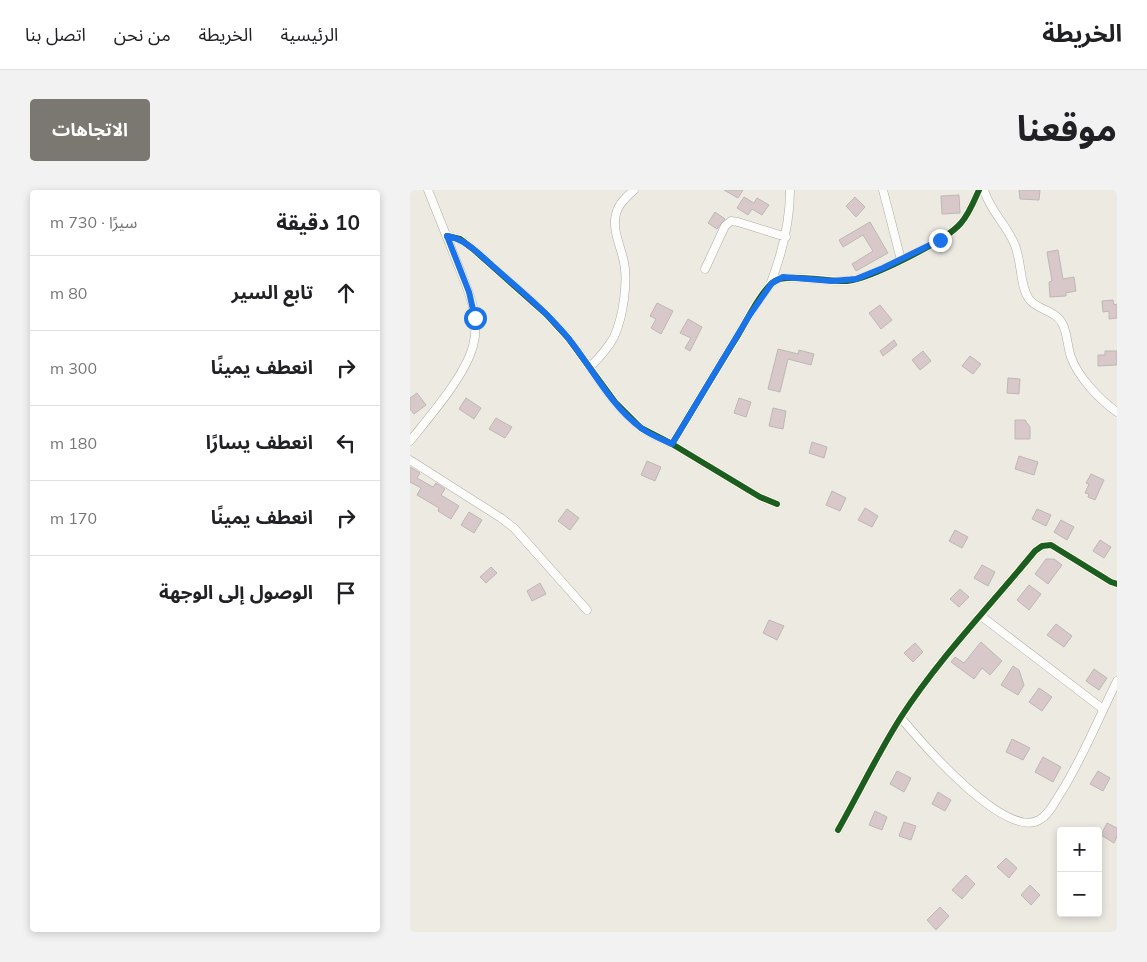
<!DOCTYPE html>
<html lang="ar">
<meta charset="utf-8">
<style>
:root{--surface:#fff;--page:#f2f2f2;--text:#202124;--muted:#757577;--line:#e0e0e0;--accent:#7b7872}
body{margin:0;font-family:Mulish,"Noto Sans Arabic",sans-serif;background:var(--page);color:var(--text);direction:rtl}
.controls{position:absolute;right:15px;bottom:15px;display:grid;overflow:hidden;border-radius:5px;box-shadow:0 2px 8px #0003}
.controls button{width:45px;height:45px;display:grid;place-items:center;padding:0;border:0;border-bottom:1px solid var(--line);background:var(--surface);color:var(--text);font:25px sans-serif}
.stop{position:absolute;width:15px;height:15px;margin:-11px;border:4px solid #1a73e8;border-radius:50%;background:#fff}
.stop.end{background:#1a73e8;border-color:#fff;box-shadow:0 1px 5px #0008}
.list{margin:0;padding:0;list-style:none}
h2{display:flex;justify-content:space-between;align-items:center;height:65px;margin:0;padding:0 20px;font-size:21px}
h2 small{font-size:16px;font-weight:400;color:var(--muted)}
.list li{display:grid;grid-template-columns:32px 1fr auto;gap:15px;align-items:center;box-sizing:border-box;height:75px;padding:0 20px;border-top:1px solid var(--line)}
.list b{display:block;font-size:19px;white-space:nowrap}
.list em{font-size:16px;font-style:normal;color:var(--muted)}
.icon{flex:none;width:28px;height:28px;fill:none;stroke:currentColor;stroke-width:2;stroke-linecap:round;stroke-linejoin:round}
.map{position:relative;flex:none;width:707px;height:742px;overflow:hidden;direction:ltr;border-radius:5px}
header{display:flex;align-items:center;gap:30px;box-sizing:border-box;height:70px;padding:0 25px;background:var(--surface);border-bottom:1px solid var(--line)}
header strong{font-size:24px}
nav{display:flex;gap:28px;margin-inline-start:auto;font-size:18px}
.intro{display:flex;align-items:center;justify-content:space-between;box-sizing:border-box;height:120px;padding:0 30px}
h1{margin:0;font-size:35px}
.button{padding:12px 22px;border-radius:5px;background:var(--accent);color:#fff;font-size:18px;font-weight:700}
main{display:flex;gap:30px;padding:0 30px}
aside{flex:1;background:var(--surface);border-radius:5px;box-shadow:0 2px 8px #0003}
.map>svg:first-child{display:block}
.building{fill:#d9c8c9;stroke:#bcb8b5}
.lines{fill:none;stroke-linecap:round;stroke-linejoin:round}
.minor-casing{stroke:#adaba5;stroke-width:9}
.minor{stroke:#fcfcfb;stroke-width:8}
.cycleway-casing{stroke:#fef9eb;stroke-width:9}
.cycleway{stroke:#1b5e20;stroke-width:6}
.route{stroke:#1a73e8;stroke-width:6}
</style>
<header>
<strong>الخريطة</strong>
<nav><a>الرئيسية</a><a>الخريطة</a><a>من نحن</a><a>اتصل بنا</a></nav>
</header>
<div class="intro"><h1>موقعنا</h1><a class="button">الاتجاهات</a></div>
<main>
<div class="map">
<svg width="707" height="742" viewBox="0 0 707 742">
<rect width="100%" height="100%" fill="#edeae2"/>
<path class="building" d="M314,0H333L328,8Z
M609,0H630L629,10L610,9Z
M549,5L550,23L532,24L531,6Z
M334,7L344,13L347,8L359,15L352,25L342,19L338,25L327,18Z
M445,7L455,17L446,27L436,16Z
M305,22L315,29L307,39L298,33Z
M460,32L478,63L446,81L442,74L463,61L453,45L433,57L429,50Z
M648,60L653,89L664,87L666,101L656,103V106L640,107L639,92L642,91L637,62Z
M703,110L704,115L707,114V128L699,129V121L693,122L692,111Z
M247,113L263,121L251,144L241,138L246,129L240,126Z
M470,115L482,130L471,139L459,123Z
M278,129L292,137L280,161L275,158L281,148L270,143Z
M484,150L487,155L473,166L470,161Z
M368,159L388,164L389,160L404,164L401,175L378,169L370,202L358,199Z
M513,161L521,171L510,180L502,170Z
M695,161H707V175L688,176V165H695Z
M560,166L571,174L563,184L552,176Z
M598,188L610,189L609,204L597,203Z
M7,203L16,215L4,224L0,219V208Z
M56,208L71,218L64,229L49,219Z
M329,208L341,212L336,227L324,223Z
M363,218L376,221L373,239L359,236Z
M86,228L102,237L95,248L79,239Z
M605,230H615L620,237V249H605Z
M402,252L417,257L414,268L399,263Z
M609,266L628,272L624,285L605,279Z
M237,271L251,277L245,291L231,285Z
M0,277L10,283L7,288L23,297L26,293L35,299L31,305L49,316L41,329L28,321L29,318L7,305L11,298L0,292Z
M681,284L694,290L685,310L678,307L679,304L675,303L679,294L676,293Z
M422,301L436,308L430,321L416,315Z
M455,318L468,326L462,337L448,330Z
M157,319L169,328L160,340L148,331Z
M627,319L641,325L636,336L622,329Z
M59,322L72,330L64,343L51,335Z
M651,330L664,337L657,350L644,342Z
M545,340L558,347L552,358L539,351Z
M690,350L701,357L694,368L683,361Z
M636,369H644L652,375L638,394L625,384Z
M572,375L585,382L578,396L564,388Z
M81,377L87,383L76,393L70,387Z
M130,393L136,404L122,411L117,401Z
M619,395L631,404L619,420L607,410Z
M550,399L559,407L549,417L540,409Z
M359,430L374,436L367,450L353,443Z
M646,434L662,446L654,457L637,445Z
M571,452L592,471L580,485L572,478L564,489L541,472L545,467L554,473Z
M505,453L513,462L503,472L494,463Z
M603,476L609,480L614,495L608,505L591,495Z
M684,479L697,488L689,500L676,491Z
M629,498L642,507L632,521L619,512Z
M602,549L620,558L613,570L596,562Z
M633,567L651,577L643,592L625,582Z
M487,581L501,588L494,602L480,594Z
M688,581L700,588L693,601L680,594Z
M528,602L541,610L535,621L522,614Z
M465,621L477,627L472,640L459,635Z
M494,632L506,636L501,650L489,646Z
M697,633L707,638V647L704,653L691,645Z
M596,668L607,678L599,688L587,677Z
M556,685L565,694L552,709L542,700Z
M620,695L630,705L621,715L611,705Z
M530,717L539,726L526,740L517,730Z"/>
<g class="lines">
<defs>
<path id="minor" d="M473,0L491,70
M574,0C580,21 596,34 604,53C612,69 609,95 619,109C627,120 645,120 652,133C658,144 657,156 661,167C668,187 690,210 707,222
M37,46L50,49L63,59L136,124L158,148L205,212L231,238L262,254L350,307L367,314
M295,79L315,36L321,31L328,32L376,47
M360,95C372,64 380,33 380,0
M180,177C188,169 198,158 204,147C213,127 219,90 213,68C210,55 202,39 206,24C208,14 217,6 224,0
M0,251C20,226 55,186 63,156C71,127 58,100 48,75C38,50 28,25 18,0
M262,254C284,218 305,182 327,147C336,132 351,100 365,91C376,83 420,92 437,91C459,89 536,51 551,33C559,24 564,11 569,0
M0,270L91,328L104,338L177,420
M571,426L693,519
M491,528C511,552 595,650 629,630C639,625 644,613 650,604C673,568 688,529 707,491
M428,640C449,603 468,563 491,527C530,467 580,416 625,361L632,356L641,355L701,392L707,394"/>
</defs>
<use href="#minor" class="minor-casing"/>
<use href="#minor" class="minor"/>
<defs>
<path id="cycleway" d="M37,46L50,49L63,59L136,124L158,148L205,212L231,238L262,254L350,307L367,314
M262,254C284,218 305,182 327,147C336,132 351,100 365,91C376,83 420,92 437,91C459,89 536,51 551,33C559,24 564,11 569,0
M428,640C449,603 468,563 491,527C530,467 580,416 625,361L632,356L641,355L701,392L707,394"/>
</defs>
<use href="#cycleway" class="cycleway-casing"/>
<use href="#cycleway" class="cycleway"/>
</g>
<g class="lines">
<path class="route" d="M65,128L59,102L37,46C56,49 70,65 84,77C110,100 137,122 159,149C182,178 200,215 231,238C240,245 251,249 262,254L339,126L362,93L373,87L422,91L446,89L473,78L530,50"/>
</g>
</svg>
<div class="controls">
<button>+</button>
<button>−</button>
</div>
<div class="stop" style="left:65px;top:128px"></div>
<div class="stop end" style="left:530px;top:50px"></div>
</div>
<aside>
<h2>10 دقيقة<small>سيرًا · 730 m</small></h2>
<ul class="list">
<li><svg class="icon" aria-label="ahead" viewBox="0 0 24 24"><path d="M12 20V5M6 11l6-6 6 6"/></svg><div><b>تابع السير</b></div><em>80 m</em></li>
<li><svg class="icon" aria-label="right" viewBox="0 0 24 24"><path d="M7 20v-9h11M14 6l5 5-5 5"/></svg><div><b>انعطف يمينًا</b></div><em>300 m</em></li>
<li><svg class="icon" aria-label="left" viewBox="0 0 24 24"><path d="M17 20v-9H6M10 6l-5 5 5 5"/></svg><div><b>انعطف يسارًا</b></div><em>180 m</em></li>
<li><svg class="icon" aria-label="right" viewBox="0 0 24 24"><path d="M7 20v-9h11M14 6l5 5-5 5"/></svg><div><b>انعطف يمينًا</b></div><em>170 m</em></li>
<li><svg class="icon" aria-label="arrive" viewBox="0 0 24 24"><path d="M6 21V4h12l-3 4 3 4H6"/></svg><div><b>الوصول إلى الوجهة</b></div></li>
</ul>
</aside>
</main>
